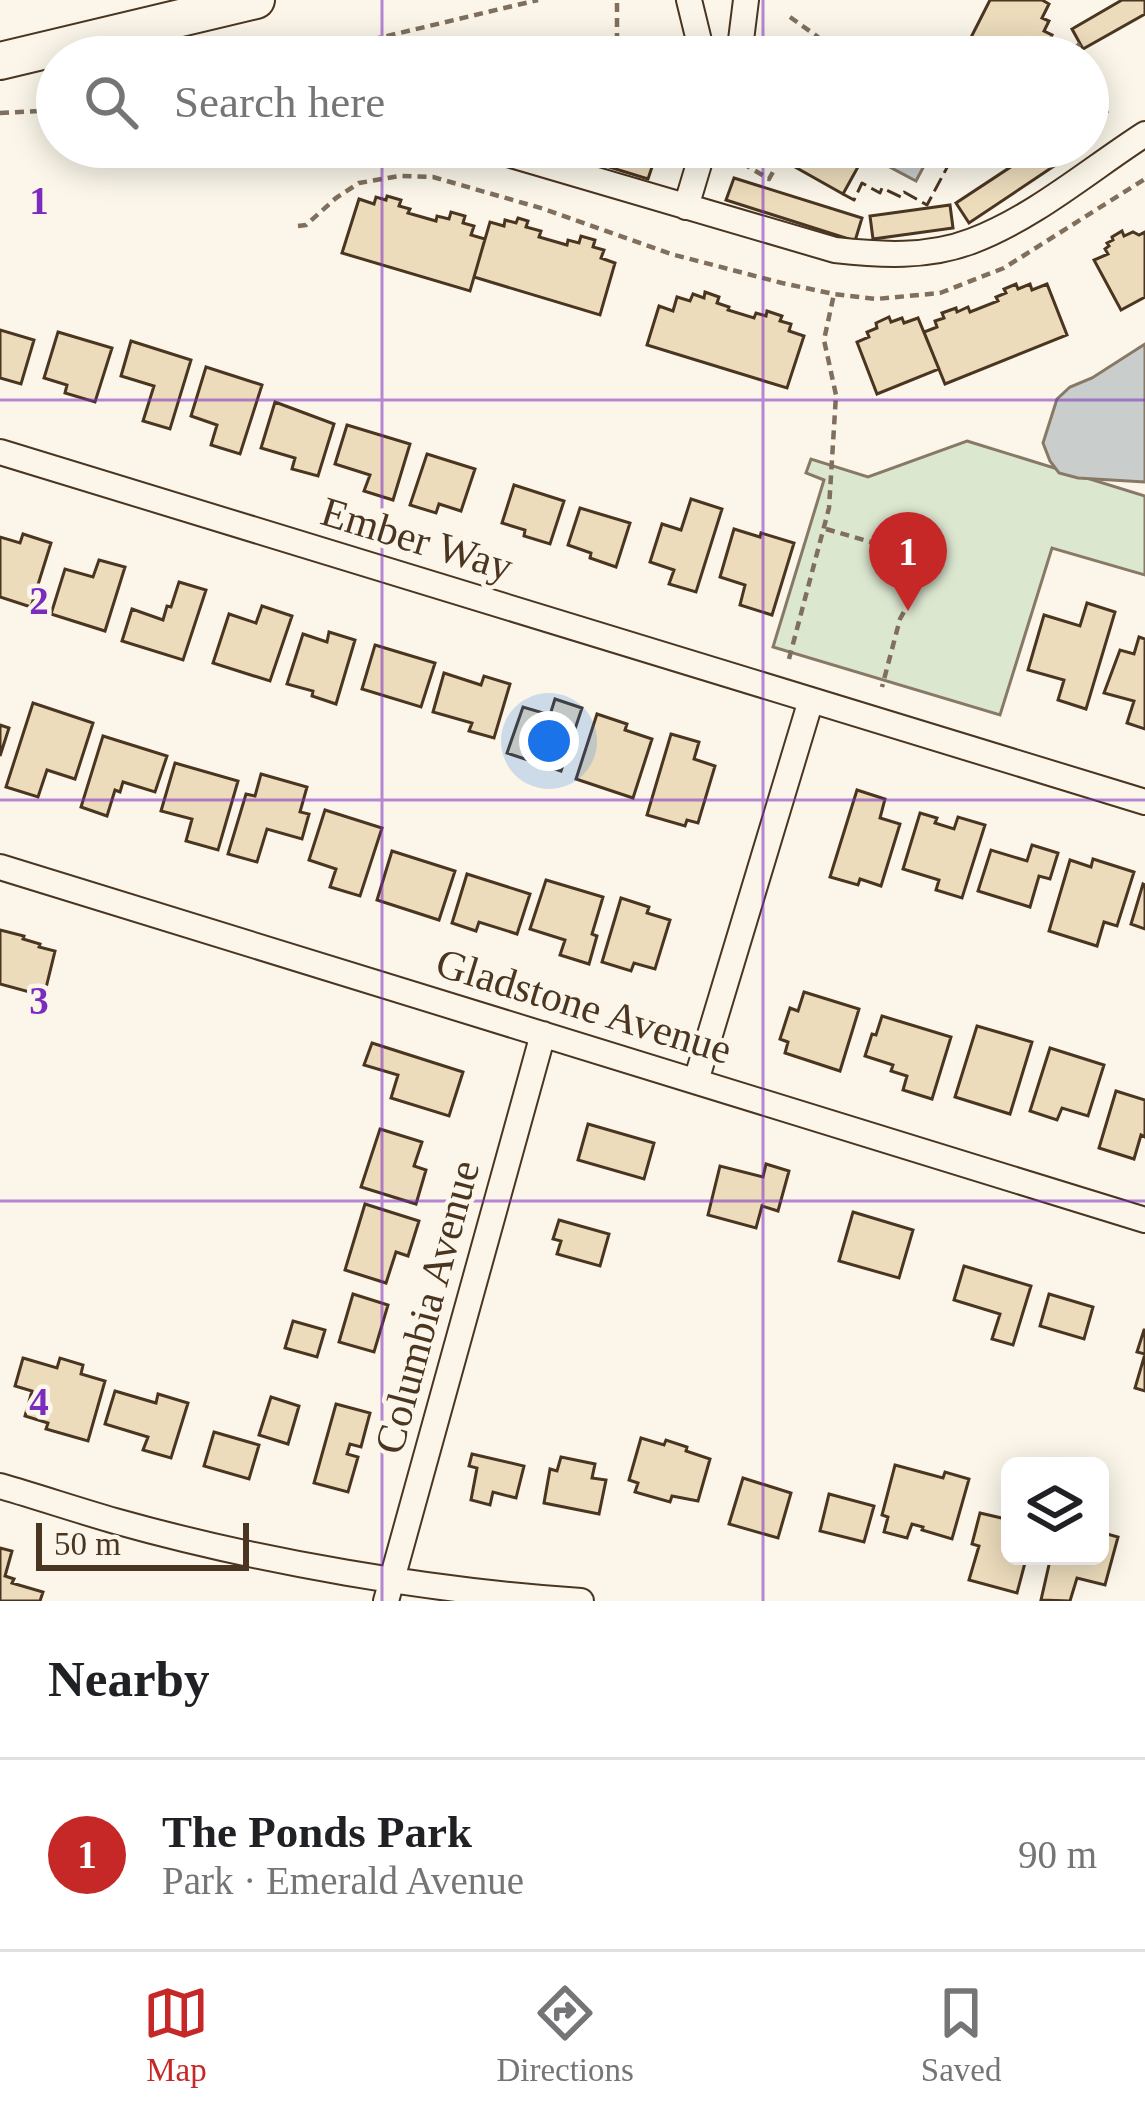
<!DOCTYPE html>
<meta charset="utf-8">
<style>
:root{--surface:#fff;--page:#f2f2f2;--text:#202124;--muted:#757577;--line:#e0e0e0;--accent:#c62828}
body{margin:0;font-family:"Times New Roman",serif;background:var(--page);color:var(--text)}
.controls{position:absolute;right:36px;bottom:36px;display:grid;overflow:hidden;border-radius:18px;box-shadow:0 6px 30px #0003}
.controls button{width:108px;height:108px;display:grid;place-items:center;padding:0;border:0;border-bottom:3px solid var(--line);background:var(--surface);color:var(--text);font:60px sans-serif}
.scale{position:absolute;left:36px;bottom:30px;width:213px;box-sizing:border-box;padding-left:12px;border:6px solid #4a3520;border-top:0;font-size:33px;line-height:42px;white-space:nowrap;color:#4a3520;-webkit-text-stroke:9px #fbf6e9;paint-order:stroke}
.you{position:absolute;left:549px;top:741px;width:42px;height:42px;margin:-30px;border:9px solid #fff;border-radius:50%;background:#1a73e8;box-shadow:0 0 0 18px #1a73e833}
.badge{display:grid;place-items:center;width:78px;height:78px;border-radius:50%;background:var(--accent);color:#fff;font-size:39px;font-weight:700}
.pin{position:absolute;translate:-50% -99px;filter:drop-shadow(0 3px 6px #0008)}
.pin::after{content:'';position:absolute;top:63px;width:42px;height:36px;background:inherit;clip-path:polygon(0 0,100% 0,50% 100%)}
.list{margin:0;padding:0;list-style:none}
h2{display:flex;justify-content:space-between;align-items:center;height:156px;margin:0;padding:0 48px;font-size:51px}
h2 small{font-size:39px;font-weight:400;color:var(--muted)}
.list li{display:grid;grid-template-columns:78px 1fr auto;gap:36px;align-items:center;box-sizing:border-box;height:192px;padding:0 48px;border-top:3px solid var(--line)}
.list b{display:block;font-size:45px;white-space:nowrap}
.list p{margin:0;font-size:39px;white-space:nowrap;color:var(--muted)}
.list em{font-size:39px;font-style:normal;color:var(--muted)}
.icon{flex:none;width:66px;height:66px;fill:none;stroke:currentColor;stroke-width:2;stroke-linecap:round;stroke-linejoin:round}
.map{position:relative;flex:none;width:1145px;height:1601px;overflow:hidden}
.search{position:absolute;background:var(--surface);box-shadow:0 6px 30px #0003;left:36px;right:36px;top:36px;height:132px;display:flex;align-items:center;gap:30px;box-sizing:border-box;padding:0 42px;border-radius:66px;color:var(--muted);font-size:45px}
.sheet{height:348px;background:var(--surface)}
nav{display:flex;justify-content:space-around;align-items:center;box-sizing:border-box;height:168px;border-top:3px solid var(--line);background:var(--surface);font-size:33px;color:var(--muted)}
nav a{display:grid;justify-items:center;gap:6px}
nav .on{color:var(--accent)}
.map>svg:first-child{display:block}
.green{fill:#dce7d0;stroke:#887966;stroke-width:3}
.water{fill:#c9cecd;stroke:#887966;stroke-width:3}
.building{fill:#ecdcbc;stroke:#4a3520;stroke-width:3}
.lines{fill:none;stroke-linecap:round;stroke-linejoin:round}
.street-casing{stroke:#4a3520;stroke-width:28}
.secondary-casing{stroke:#4a3520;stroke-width:40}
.path{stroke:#7f6f5c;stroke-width:4.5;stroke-dasharray:9 6;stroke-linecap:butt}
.street{stroke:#fbf6e9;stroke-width:24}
.secondary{stroke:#fbf6e9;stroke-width:36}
.fence{stroke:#4a3520;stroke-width:3;stroke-dasharray:15 6;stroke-linecap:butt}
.grid{fill:none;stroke:#7b2cbf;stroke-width:3;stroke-opacity:0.55}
.labels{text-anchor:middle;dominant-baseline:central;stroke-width:9;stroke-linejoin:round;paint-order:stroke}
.street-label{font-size:42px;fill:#4a3520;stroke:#fbf6e9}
.grid-label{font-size:39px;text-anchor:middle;font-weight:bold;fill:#7b2cbf;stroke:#fbf6e9;stroke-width:9;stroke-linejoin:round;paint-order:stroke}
</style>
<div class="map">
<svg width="1145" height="1601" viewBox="0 0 1145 1601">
<rect width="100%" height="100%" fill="#fbf6e9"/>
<path class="green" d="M967,441L1145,496V575L1052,548L1000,715L773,647L824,480L806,473L811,459L868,477Z"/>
<path class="water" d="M905,147H934L916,181L888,166L894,154L900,156Z
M1145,344V482L1078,478L1059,473L1050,461L1043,443L1057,399L1070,387L1092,378Z"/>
<path class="building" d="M990,0H1042L1049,4L1042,18L1049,21L1044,31L1052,35L1045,48L1038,45L1033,54L1026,50L1022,57H961Z
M1122,0H1145V14L1083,49L1072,29Z
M544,147H618L655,158L648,179Z
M807,147H869L843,194L795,167Z
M1041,147H1075L1078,150L969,223L956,203Z
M734,178L862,218L855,241L726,200Z
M387,196L401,200L399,206L410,209L408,213L436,221L437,216L449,219L451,212L465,216L463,223L474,226L471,235L485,239L470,291L342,253L359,199L374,204L376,197L386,200Z
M950,205L953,228L873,239L870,216Z
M518,218L528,221L526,227L541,231L539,237L567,245L568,240L579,243L581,236L595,240L593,247L604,250L601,258L615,263L600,315L474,277L490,222L504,226L505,220L516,223Z
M1122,231L1124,236L1133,232L1139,235L1145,232V297L1121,310L1094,260L1108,254L1105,249L1109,246L1107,243L1113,240L1112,237Z
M1016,284L1018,289L1030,284L1032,290L1047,284L1067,335L945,384L924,332L937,327L935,321L944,318L942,313L956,308L957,312L968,307L970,312L998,301L996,297L1006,293L1004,289Z
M705,292L719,297L717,303L729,307L728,310L754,318L756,313L766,316L767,311L782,316L780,321L791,324L789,331L804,336L787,388L647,345L659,306L673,311L677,297L690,301L693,294L704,298Z
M889,317L891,322L902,318L904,323L918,318L939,369L877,394L857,342L869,337L867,332L877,328L876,323Z
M0,330L34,340L21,384L0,378Z
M58,332L112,348L95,402L65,393L67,385L44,378Z
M131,341L191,360L170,429L143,421L154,386L121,376Z
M206,367L262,385L240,454L211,445L217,425L191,416Z
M275,402L334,424L318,476L292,469L295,458L261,448Z
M347,425L410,444L393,500L364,491L370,475L335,464Z
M427,454L475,469L461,511L439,504L436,513L410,505Z
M514,485L564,501L550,544L524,536L525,530L502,523Z
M691,499L722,509L696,592L669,584L674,570L650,562L662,524L681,530Z
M580,508L630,523L616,567L590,558L591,553L568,545Z
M734,529L760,537L761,533L794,543L772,615L740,605L745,585L720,577Z
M23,534L51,543L31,607L0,597V537L20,543Z
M99,560L125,567L105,631L51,614L65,569L93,577Z
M179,582L206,590L183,660L122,641L132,609L163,620L167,606L171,607Z
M1087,603L1115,612L1086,709L1058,700L1064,680L1028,670L1044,615L1080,626Z
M262,606L292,616L270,681L213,663L229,614L256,623Z
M329,632L355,640L336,704L312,696L313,691L287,684L303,634L327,642Z
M1139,637L1145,639V729L1127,723L1134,701L1104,693L1120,650L1134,654Z
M375,645L435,663L421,707L362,689Z
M444,673L481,685L484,676L510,684L494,738L469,731L472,723L433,712Z
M555,699L582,708L561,771L507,753L523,707L550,715Z
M33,703L93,723L75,779L47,770L38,797L6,787Z
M597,714L627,724L625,730L652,739L633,798L576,779Z
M0,725L9,728L0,756Z
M671,734L699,742L694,759L715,766L698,823L687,820L685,826L647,815Z
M103,736L167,756L155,792L123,782L120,792L115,790L107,816L81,807Z
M175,763L238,781L218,850L186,841L192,819L161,811Z
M261,774L307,787L300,812L309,814L302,839L267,829L257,862L228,854L246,794L255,796Z
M857,790L885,799L880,818L900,824L881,886L860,879L858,885L830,877Z
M325,810L382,828L360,896L330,887L336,869L309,860Z
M920,813L937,818L935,823L954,829L958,817L985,825L962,898L936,890L939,880L903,869Z
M1032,845L1058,853L1050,879L1039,876L1030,907L978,891L991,850L1027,861Z
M392,851L455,871L439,920L377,900Z
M1093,859L1134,872L1117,926L1104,922L1097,946L1049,931L1070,860L1091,867Z
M467,874L530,894L517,934L479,922L476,931L452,923Z
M546,880L603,897L592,934L597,936L589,964L560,955L565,940L530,929Z
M1143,884L1145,885V929L1131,924Z
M621,898L649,907L647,913L670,920L655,969L634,963L631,971L602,962Z
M0,930L24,936L23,939L40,944L39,947L55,951L44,996L0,984Z
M804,992L859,1009L840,1071L785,1053L788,1042L780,1039L790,1008L798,1011Z
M882,1016L951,1037L932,1099L903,1090L907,1076L891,1071L893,1065L865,1056L872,1034L876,1035Z
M977,1026L1032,1042L1010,1114L955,1097Z
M372,1043L463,1072L449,1116L391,1098L398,1075L364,1065Z
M1050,1048L1104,1065L1088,1116L1062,1108L1057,1120L1030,1111Z
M1116,1091L1145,1100V1137L1141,1135L1134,1159L1099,1148Z
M588,1124L654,1143L644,1179L578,1160Z
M380,1129L422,1142L414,1166L426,1170L416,1204L361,1187Z
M766,1164L789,1171L778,1211L762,1206L756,1228L708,1215L720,1166L763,1177Z
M365,1204L419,1221L408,1256L396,1252L386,1283L345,1270Z
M853,1212L913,1230L899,1278L839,1261Z
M559,1220L609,1234L600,1266L557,1254L561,1241L553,1239Z
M964,1266L1031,1286L1013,1345L992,1339L1000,1314L954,1300Z
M353,1294L388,1305L374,1352L339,1342Z
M1049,1294L1093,1307L1084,1339L1040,1326Z
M293,1321L325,1330L317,1357L285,1348Z
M1144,1330H1145V1391L1135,1388L1145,1354L1137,1352Z
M23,1358L57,1368L60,1358L83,1365L81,1374L105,1381L88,1441L46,1429L48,1423L25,1416L32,1391L15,1386Z
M115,1391L156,1403L158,1394L188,1403L171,1458L143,1450L148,1437L105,1424Z
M271,1397L299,1406L288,1444L259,1435Z
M336,1404L370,1413L361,1447L350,1444L347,1454L358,1457L348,1492L314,1483Z
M214,1432L259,1445L249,1479L204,1466Z
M641,1438L664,1445L666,1440L687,1447L686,1451L710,1459L698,1501L672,1496L670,1502L635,1492L638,1483L629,1480Z
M472,1454L524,1466L516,1498L493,1492L490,1505L471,1500L477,1468L469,1466Z
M561,1457L595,1464L592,1478L606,1480L599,1514L544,1503L550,1469L557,1471Z
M895,1465L943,1478L945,1472L969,1479L952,1539L922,1530L923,1527L912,1524L907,1538L884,1532L888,1517L882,1515Z
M743,1478L791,1493L778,1538L729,1524Z
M829,1494L874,1506L864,1542L820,1531Z
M980,1513L1010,1520L1004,1553L1026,1559L1017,1593L969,1580L979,1546L972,1544Z
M1100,1532L1118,1537L1105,1585L1077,1578L1070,1601L1041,1600L1051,1556H1100Z
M0,1548L12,1551L5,1576L14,1579L12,1583L43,1592L40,1601H0Z"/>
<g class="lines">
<defs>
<path id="street" d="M689,0L703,57
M734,57L741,40L746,0
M484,147L835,250C880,255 928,258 972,241C1035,217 1089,170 1145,134
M686,207L704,147
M0,452L1145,802
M0,867L1145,1220
M696,1081L811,700
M0,1486C38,1497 77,1510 115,1521C261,1562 430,1591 581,1601
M386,1601L543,1034"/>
<path id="secondary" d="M0,61L256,0"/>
</defs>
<use href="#street" class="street-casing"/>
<use href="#secondary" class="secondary-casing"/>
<path class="path" d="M790,17L818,37L826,57
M299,57L538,0
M617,57V0
M1063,57L1080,44
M0,113L57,110
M1088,124L1110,109
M652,147L663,155L660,171
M728,159L737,160L769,179L787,147
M298,226L306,225L336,198L359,183L399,176L433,177L544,209L671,254L782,283L834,294L876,299L940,293L1004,268L1145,179
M826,529L878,544L923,577L900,619L882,687
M789,659L829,508L836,395L824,340L834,294"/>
<use href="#street" class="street"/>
<use href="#secondary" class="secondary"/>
<path class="fence" d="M843,194L854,200L862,183L880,193L882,188L901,197L904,192L927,205L958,147"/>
</g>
<path class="grid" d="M382,0V57M763,0V57M382,147V1601M763,147V1601M0,400H1145M0,800H1145M0,1201H1145"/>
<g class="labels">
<g class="street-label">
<text transform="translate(417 539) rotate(17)">Ember Way</text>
<text transform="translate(584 1006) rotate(17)">Gladstone Avenue</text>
<text transform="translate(427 1307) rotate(-75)">Columbia Avenue</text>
</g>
</g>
<g class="grid-label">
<text x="39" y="214">1</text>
<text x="39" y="614">2</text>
<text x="39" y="1014">3</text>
<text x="39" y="1415">4</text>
</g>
</svg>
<div class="controls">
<button><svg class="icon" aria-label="layers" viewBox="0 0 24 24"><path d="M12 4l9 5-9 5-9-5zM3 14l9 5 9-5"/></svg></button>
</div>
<div class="scale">50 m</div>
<div class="you"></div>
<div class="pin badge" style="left:908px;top:611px">1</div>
<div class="search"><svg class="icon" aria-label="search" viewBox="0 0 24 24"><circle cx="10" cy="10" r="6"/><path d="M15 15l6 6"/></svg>Search here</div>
</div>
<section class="sheet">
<h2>Nearby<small></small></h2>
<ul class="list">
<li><span class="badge">1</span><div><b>The Ponds Park</b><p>Park · Emerald Avenue</p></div><em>90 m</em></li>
</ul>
</section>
<nav>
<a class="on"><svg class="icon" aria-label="map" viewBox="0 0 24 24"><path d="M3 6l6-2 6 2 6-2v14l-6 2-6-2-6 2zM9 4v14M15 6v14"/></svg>Map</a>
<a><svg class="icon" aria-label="directions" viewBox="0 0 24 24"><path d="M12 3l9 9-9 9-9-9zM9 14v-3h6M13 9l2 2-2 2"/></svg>Directions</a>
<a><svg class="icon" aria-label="saved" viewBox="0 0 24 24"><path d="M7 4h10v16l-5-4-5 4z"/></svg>Saved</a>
</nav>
